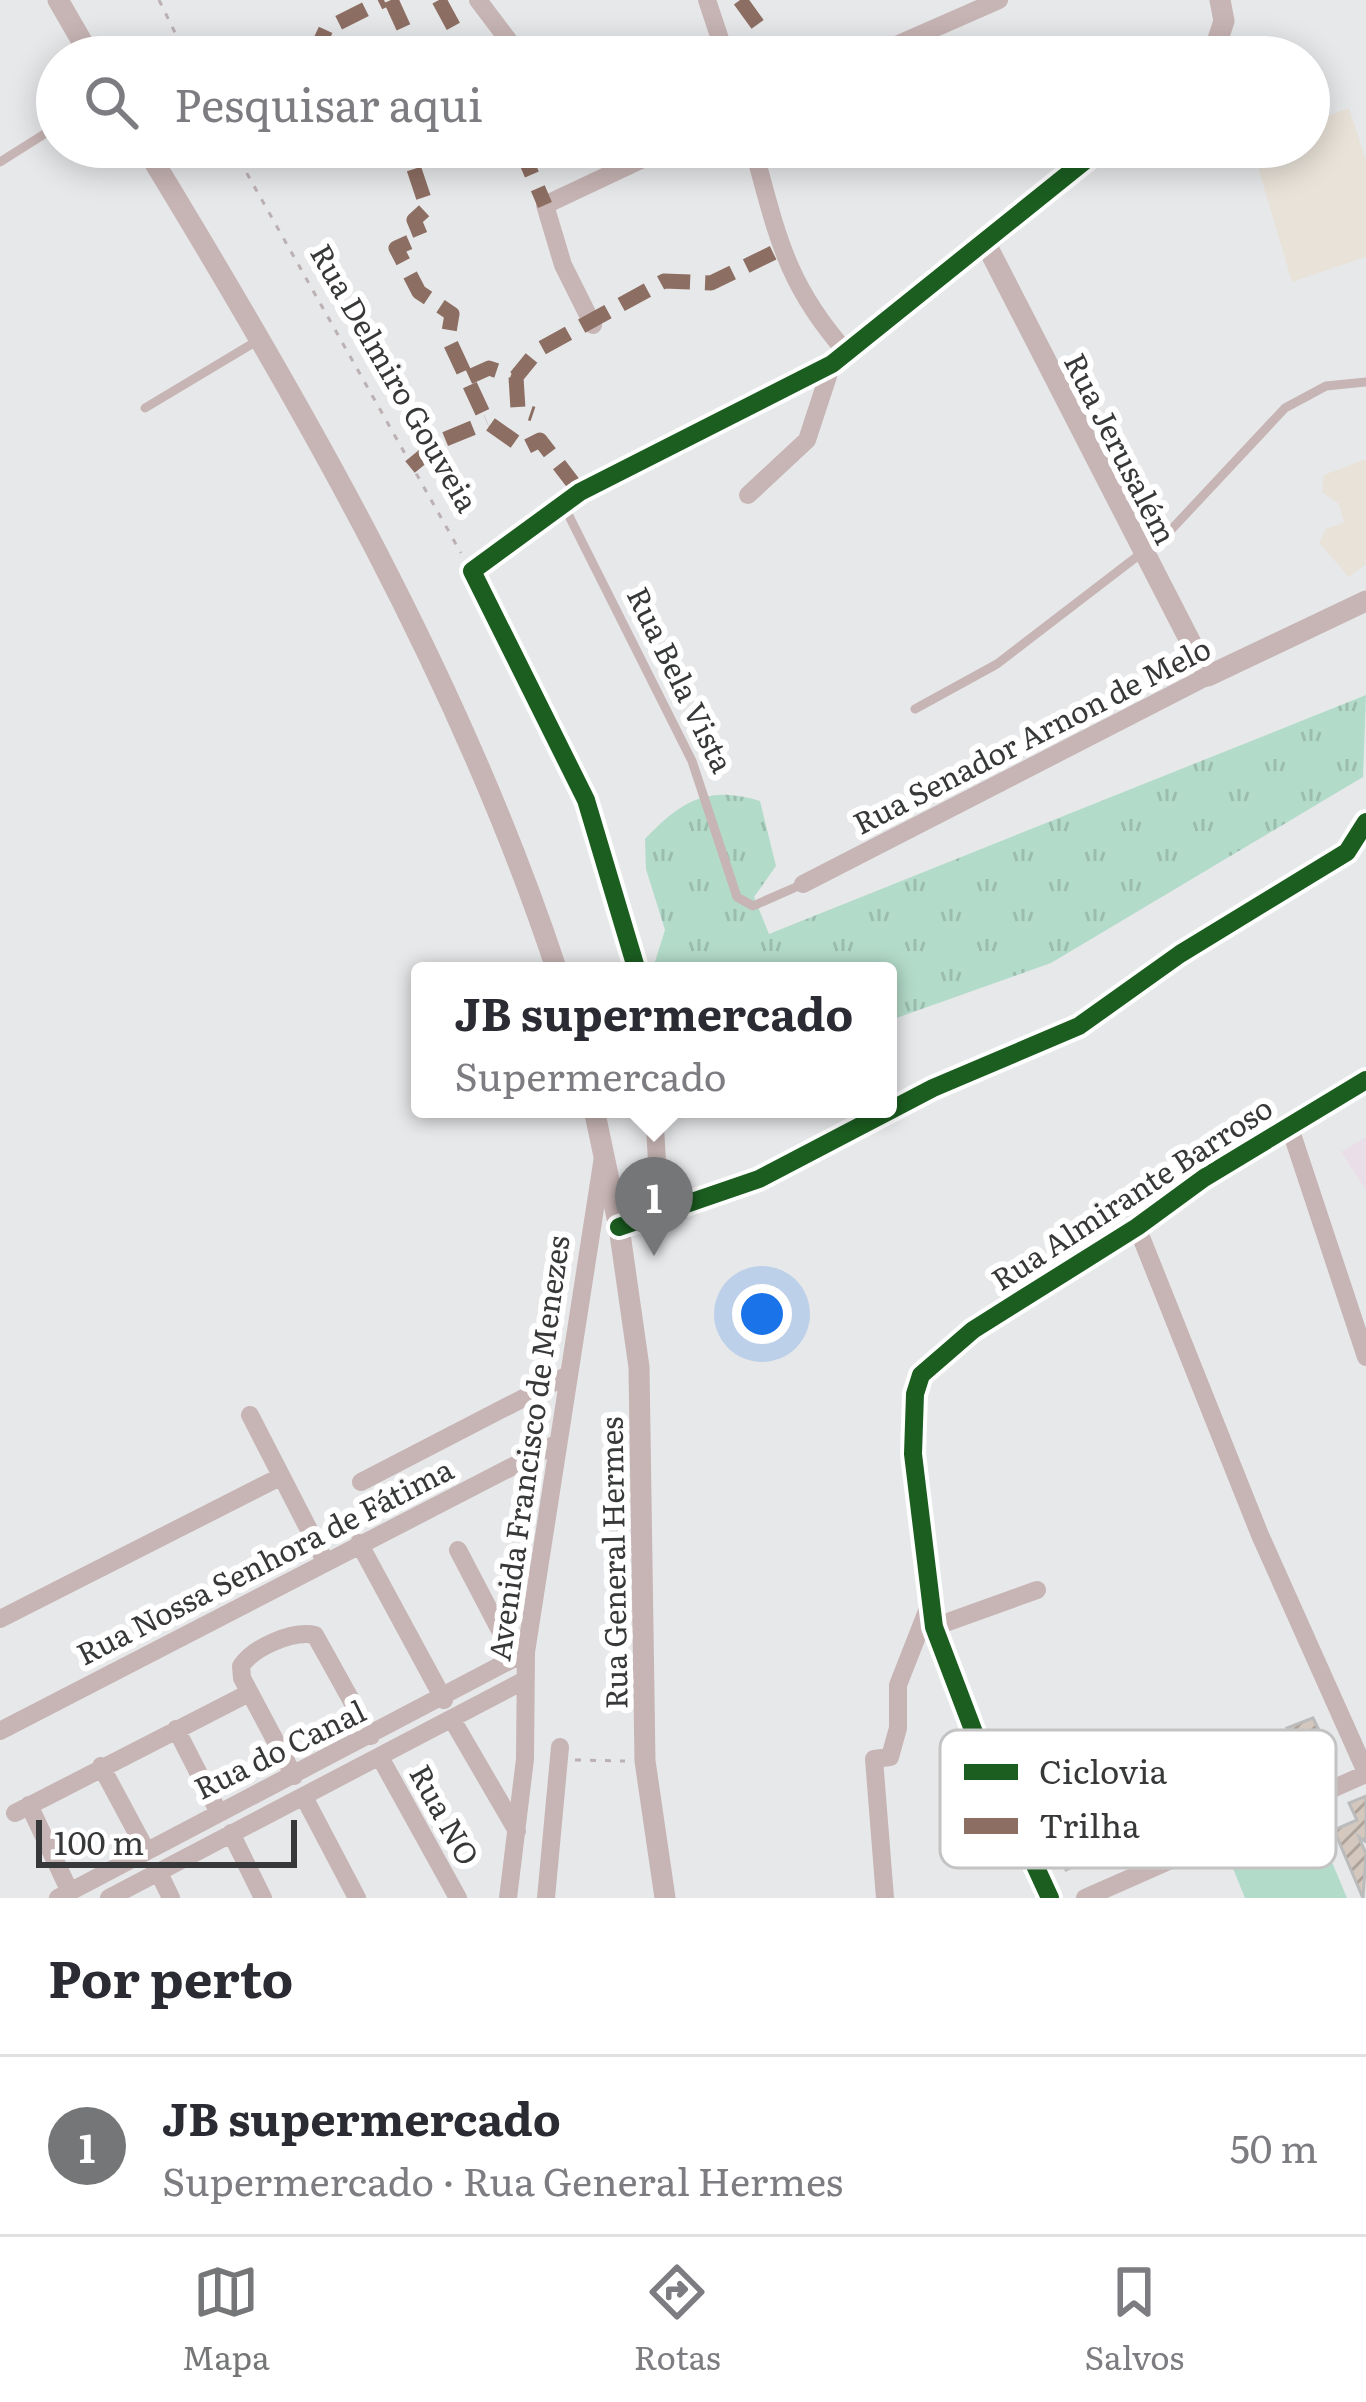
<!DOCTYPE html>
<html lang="pt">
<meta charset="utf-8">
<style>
:root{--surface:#fff;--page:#f2f2f3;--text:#2b2b33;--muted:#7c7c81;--line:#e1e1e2;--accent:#757677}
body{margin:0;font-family:Literata,serif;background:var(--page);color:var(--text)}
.scale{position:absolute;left:36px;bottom:30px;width:261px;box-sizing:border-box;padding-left:12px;border:6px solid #373839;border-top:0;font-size:33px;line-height:42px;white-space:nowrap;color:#373839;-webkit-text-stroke:9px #fff;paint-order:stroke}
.you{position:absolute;left:762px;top:1314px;width:42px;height:42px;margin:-30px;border:9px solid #fff;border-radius:50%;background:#1a73e8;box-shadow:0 0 0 18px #1a73e833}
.badge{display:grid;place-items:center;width:78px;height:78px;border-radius:50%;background:var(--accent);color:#fff;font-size:39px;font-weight:700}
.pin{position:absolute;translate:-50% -99px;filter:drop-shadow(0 3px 6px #0008)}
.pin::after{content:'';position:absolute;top:63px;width:42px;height:36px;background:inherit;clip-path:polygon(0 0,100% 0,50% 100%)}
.popup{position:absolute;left:411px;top:962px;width:486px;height:156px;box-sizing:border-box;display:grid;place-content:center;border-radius:12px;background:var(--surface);filter:drop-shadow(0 3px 9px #0005);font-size:39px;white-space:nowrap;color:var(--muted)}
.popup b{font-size:45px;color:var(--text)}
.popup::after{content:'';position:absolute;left:50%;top:100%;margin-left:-24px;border:24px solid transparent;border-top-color:var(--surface)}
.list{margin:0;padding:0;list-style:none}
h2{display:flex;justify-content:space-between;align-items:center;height:156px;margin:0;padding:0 48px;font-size:51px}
h2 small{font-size:39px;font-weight:400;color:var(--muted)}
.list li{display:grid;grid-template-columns:78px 1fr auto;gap:36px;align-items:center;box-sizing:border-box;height:180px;padding:0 48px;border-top:3px solid var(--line)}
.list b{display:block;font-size:45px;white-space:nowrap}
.list p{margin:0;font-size:39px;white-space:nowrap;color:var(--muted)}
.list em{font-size:39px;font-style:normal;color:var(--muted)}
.icon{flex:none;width:66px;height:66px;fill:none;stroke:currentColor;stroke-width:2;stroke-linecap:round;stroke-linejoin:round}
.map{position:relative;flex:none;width:1366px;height:1898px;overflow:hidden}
.search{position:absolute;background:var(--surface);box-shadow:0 6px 30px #0003;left:36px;right:36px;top:36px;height:132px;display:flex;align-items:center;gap:30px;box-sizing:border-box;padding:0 42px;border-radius:66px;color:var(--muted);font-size:45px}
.sheet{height:336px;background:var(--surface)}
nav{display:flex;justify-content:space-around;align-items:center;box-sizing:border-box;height:168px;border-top:3px solid var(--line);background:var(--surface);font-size:33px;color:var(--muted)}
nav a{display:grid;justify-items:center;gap:6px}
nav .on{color:var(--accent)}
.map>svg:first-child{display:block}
.education{fill:#e8e2d8}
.medical{fill:#eadfe8}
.grass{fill:url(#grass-tufts)}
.pitch{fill:#b3dbca}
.building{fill:url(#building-hatch);stroke:#bbbbbc;stroke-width:3}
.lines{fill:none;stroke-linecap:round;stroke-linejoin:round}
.path{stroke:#bcb1b2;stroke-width:3;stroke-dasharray:6 9;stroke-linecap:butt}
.service{stroke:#c7b4b4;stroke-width:9}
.minor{stroke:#c7b4b4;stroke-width:18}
.tertiary{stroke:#c7b4b4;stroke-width:21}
.quiet{stroke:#8d6e63;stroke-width:15;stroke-dasharray:30 15;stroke-linecap:butt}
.cycleway-casing{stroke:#fff;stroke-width:26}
.cycleway{stroke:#1b5e20;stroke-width:18}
.labels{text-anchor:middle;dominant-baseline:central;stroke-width:12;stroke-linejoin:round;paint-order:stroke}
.street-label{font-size:30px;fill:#373839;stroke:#fff}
.key{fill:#fff;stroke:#c3c3c4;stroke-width:3}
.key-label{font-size:33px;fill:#373839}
</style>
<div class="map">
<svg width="1366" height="1898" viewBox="0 0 1366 1898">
<defs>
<pattern id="grass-tufts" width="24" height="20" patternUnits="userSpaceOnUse" patternTransform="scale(3)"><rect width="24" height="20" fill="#b3dbca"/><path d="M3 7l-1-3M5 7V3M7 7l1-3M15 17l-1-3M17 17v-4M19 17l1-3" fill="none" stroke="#9bbdae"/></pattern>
<pattern id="building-hatch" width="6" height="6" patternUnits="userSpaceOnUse" patternTransform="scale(3)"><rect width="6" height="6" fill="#d4c7bd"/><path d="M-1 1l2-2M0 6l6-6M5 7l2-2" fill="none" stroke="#ada39b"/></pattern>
</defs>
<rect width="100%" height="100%" fill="#e7e8ea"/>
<path class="education" d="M1349,108L1366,160V257L1292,282L1252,147H1309V123Z
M1366,459V564L1349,577L1319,543L1326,529L1344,522L1339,504L1322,492L1324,475Z"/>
<path class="medical" d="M1366,1137V1190L1341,1152Z"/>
<path class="grass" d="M1366,695L1363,777L1051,963L888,1021V971H652L665,930L646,869L645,839C682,800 708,785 760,801L776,866L754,897L769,934Z"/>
<path class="pitch" d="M1319,1831L1347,1898H1245L1232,1866Z"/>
<path class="building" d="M1313,1718L1335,1763L1308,1773L1287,1728Z
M1084,1741L1087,1747L1100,1741L1107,1759L1034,1790L1026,1772L1040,1766L1038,1760Z
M1225,1776L1233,1794L1066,1870L1058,1852L1072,1846L1069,1840L1115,1820L1118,1825L1130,1820L1209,1777L1212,1782Z
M1366,1796V1842L1359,1837L1366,1854L1363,1898L1334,1830L1357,1820L1349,1803Z"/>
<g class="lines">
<path class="path" d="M159,0L187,57
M232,147L461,553
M575,1760L625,1761"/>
<path class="service" d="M0,162L57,126
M145,408L260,339
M563,504L692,761L737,897L753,906L803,884
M915,709L997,664L1169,532L1285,408L1326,386L1366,382"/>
<path class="minor" d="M478,0L521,57
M707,0L726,57
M869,57L999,0
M753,147C777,234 785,283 847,353
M593,325L563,265L545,205L668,147
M748,495L807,440L832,364
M803,884L1208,676
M637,971L586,800L472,571L580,492L832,364L986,244
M654,1109L660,1215
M1289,1125L1366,1357
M619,1227L759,1179L933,1088L1079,1026L1180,954L1347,852L1366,822
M1137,1227L1260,1535L1366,1772
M250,1415L325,1561
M361,1482L568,1375
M359,1543L444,1700
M458,1550L515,1659
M0,1619L280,1477
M934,1627L1037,1590
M453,1721L517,1831
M176,1729L218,1811
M0,1731L556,1444
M381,1759L458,1898
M101,1766L146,1850
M294,1776L242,1678L241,1666C254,1647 293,1630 315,1635L371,1736
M305,1799L357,1898
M29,1805L70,1892
M15,1813L249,1693
M231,1833L263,1898
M158,1871L171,1898
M58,1898L526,1652
M109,1898L523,1681
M508,1898L525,1759L526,1652L603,1157
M546,1898L560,1747
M885,1898L874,1759L890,1757L898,1728V1685L929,1606
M1050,1898L975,1735L934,1627L913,1454L915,1394L921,1375L973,1330L1137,1227L1204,1178L1366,1080
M1085,1898L1366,1774"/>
<path class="tertiary" d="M58,0L91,57
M1212,57L1224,21L1220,0
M145,147C304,408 461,680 557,971
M1102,147L986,244L1208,676L1366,601
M594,1109L619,1227L639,1367L645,1761L665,1898"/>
<path class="quiet" d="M391,0L417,57
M439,0L470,57
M740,0L761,29
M313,57L326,29L384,0
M329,147L335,154
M364,147L366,155
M520,147L545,205
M414,169L427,208L414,220L421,237L396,248L419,292L452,314L448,338L487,422L524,448L540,440L580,492
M469,377L489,368L516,377L538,350L664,281L711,283L781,249
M516,377L518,409L533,414
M410,467L443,440L487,422"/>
<defs>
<path id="cycleway" d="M637,971L586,800L472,571L580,492L832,364L1102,147
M619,1227L759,1179L933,1088L1079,1026L1180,954L1347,852L1366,822
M1050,1898L975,1735L934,1627L913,1454L915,1394L921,1375L973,1330L1137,1227L1204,1178L1366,1080"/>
</defs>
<use href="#cycleway" class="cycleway-casing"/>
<use href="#cycleway" class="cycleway"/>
</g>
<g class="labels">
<g class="street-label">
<text transform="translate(396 377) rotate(60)">Rua Delmiro Gouveia</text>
<text transform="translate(1122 448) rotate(63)">Rua Jerusalém</text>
<text transform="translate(682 679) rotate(64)">Rua Bela Vista</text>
<text transform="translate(1031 734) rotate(-27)">Rua Senador Arnon de Melo</text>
<text transform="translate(1131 1192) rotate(-33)">Rua Almirante Barroso</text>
<text transform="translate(527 1448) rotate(-82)">Avenida Francisco de Menezes</text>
<text transform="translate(264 1560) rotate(-27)">Rua Nossa Senhora de Fátima</text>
<text transform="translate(612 1563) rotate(-91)">Rua General Hermes</text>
<text transform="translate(279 1748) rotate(-26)">Rua do Canal</text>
<text transform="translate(446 1814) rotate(61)">Rua NO</text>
</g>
</g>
<rect x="940" y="1730" width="396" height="138" rx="18" class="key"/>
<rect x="964" y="1764" width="54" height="16" fill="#1b5e20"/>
<rect x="964" y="1818" width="54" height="16" fill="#8d6e63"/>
<g class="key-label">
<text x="1039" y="1784">Ciclovia</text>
<text x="1039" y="1838">Trilha</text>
</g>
</svg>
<div class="scale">100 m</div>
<div class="you"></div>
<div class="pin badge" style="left:654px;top:1256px">1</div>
<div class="popup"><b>JB supermercado</b>Supermercado</div>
<div class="search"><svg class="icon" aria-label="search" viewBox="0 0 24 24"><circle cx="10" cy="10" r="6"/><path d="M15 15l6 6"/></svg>Pesquisar aqui</div>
</div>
<section class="sheet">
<h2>Por perto<small></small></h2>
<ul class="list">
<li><span class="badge">1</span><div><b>JB supermercado</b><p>Supermercado · Rua General Hermes</p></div><em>50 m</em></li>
</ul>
</section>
<nav>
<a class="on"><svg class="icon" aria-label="map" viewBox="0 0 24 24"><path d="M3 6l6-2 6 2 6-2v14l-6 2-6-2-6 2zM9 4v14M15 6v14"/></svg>Mapa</a>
<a><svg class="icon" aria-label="directions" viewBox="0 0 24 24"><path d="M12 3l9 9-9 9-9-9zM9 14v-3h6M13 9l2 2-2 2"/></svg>Rotas</a>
<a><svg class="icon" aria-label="saved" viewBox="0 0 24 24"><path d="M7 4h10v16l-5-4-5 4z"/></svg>Salvos</a>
</nav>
